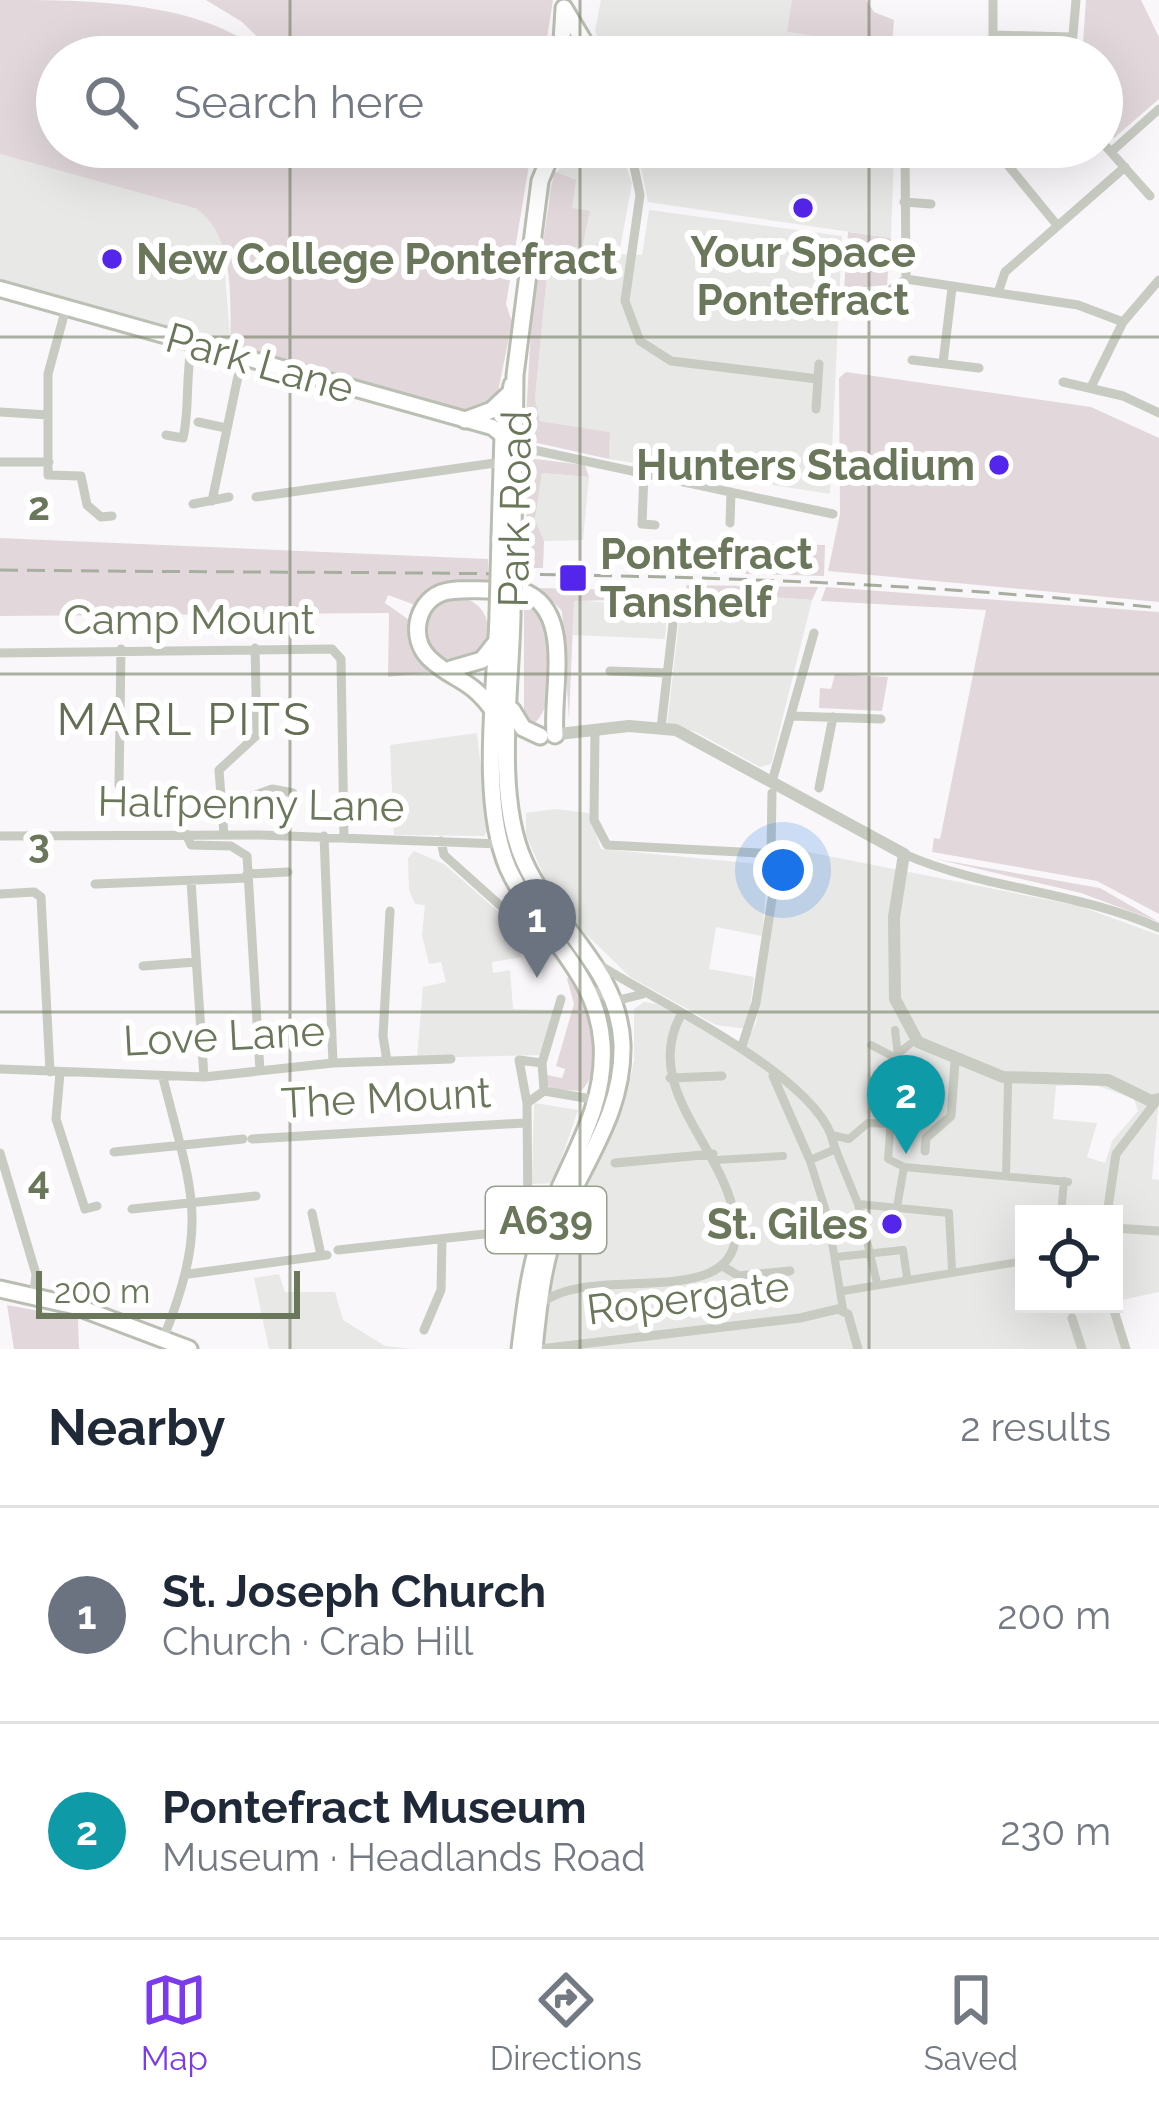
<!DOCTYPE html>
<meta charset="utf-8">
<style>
:root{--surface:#fff;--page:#f6f6f7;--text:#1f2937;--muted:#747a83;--line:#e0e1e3;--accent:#7c3aed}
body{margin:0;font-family:Raleway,sans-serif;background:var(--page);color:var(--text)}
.controls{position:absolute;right:36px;bottom:36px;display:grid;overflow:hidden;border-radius:0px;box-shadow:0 12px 48px #0002}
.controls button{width:108px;height:108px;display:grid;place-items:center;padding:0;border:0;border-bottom:3px solid var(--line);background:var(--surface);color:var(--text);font:60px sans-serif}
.scale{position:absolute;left:36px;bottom:30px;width:264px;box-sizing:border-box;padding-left:12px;border:6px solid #6a775a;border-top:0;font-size:33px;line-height:42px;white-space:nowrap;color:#6a775a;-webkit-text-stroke:9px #fff;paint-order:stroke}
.you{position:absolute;left:783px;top:870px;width:42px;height:42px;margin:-30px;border:9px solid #fff;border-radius:50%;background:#1a73e8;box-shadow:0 0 0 18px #1a73e833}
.badge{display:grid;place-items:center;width:78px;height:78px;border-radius:50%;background:var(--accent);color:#fff;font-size:39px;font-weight:700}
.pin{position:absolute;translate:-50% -99px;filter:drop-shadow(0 3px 6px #0008)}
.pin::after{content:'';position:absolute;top:63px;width:42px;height:36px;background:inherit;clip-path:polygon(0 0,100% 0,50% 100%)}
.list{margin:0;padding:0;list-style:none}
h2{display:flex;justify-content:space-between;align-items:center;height:156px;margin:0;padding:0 48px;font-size:51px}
h2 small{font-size:39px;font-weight:400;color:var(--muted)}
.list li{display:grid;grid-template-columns:78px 1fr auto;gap:36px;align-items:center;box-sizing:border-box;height:216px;padding:0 48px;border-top:3px solid var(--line)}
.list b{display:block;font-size:45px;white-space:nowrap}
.list p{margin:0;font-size:39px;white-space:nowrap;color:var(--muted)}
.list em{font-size:39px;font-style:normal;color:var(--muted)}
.icon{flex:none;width:66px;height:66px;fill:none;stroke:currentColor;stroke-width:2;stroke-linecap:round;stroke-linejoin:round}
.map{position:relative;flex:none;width:1159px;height:1349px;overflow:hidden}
.search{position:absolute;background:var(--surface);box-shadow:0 12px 48px #0002;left:36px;right:36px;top:36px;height:132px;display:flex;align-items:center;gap:30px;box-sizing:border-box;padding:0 42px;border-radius:66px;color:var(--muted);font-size:45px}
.sheet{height:588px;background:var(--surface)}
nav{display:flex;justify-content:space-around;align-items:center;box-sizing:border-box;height:168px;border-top:3px solid var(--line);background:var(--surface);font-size:33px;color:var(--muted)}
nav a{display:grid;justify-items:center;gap:6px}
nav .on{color:var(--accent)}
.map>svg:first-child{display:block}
.built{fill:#e8e8e7;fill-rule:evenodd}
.green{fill:#e2d8db}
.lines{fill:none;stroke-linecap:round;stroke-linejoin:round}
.secondary-casing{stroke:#bbc0b4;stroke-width:20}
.primary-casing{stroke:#b9beb3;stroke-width:21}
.pedestrian{stroke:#c7cbc2;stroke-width:8}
.minor{stroke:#c7cbc2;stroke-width:9}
.tertiary{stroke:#c7cbc2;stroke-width:12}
.secondary{stroke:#fff;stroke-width:14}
.primary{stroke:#fff;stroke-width:15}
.rail{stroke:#a7ae9f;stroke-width:3;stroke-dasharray:18 9;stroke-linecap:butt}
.primary-bridge-casing{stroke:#b9beb3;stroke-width:21;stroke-linecap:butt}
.primary-bridge{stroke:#fff;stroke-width:15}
.grid{fill:none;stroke:#6a775a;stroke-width:3;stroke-opacity:0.55}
.poi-dot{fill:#5425eb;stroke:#fff;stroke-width:4.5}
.labels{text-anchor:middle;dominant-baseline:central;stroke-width:12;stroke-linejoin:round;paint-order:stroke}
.shield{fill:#fff;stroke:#97a08c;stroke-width:3}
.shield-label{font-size:39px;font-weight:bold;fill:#6a775a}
.poi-label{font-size:42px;font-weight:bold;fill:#6a775a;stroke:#fff;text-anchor:start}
.street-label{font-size:42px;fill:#6a775a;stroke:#fff}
.neighbourhood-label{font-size:45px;letter-spacing:3px;fill:#636e55;stroke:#fff}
.grid-label{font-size:39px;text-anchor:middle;font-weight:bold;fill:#6a775a;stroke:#fff;stroke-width:12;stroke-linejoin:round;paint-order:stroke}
</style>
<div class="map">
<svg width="1159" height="1349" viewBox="0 0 1159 1349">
<rect width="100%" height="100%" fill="#f9f7f9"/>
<path class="built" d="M601,0H793L788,32L869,44L867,57H606L595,31Z
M570,147H619L632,183L619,254L642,255L649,210L842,236L830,494L609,459L610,432L540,421L535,399L550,244L549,188Z
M637,147H894L891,238L648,202Z
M0,154L197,209L212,220L222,237L231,348L0,281Z
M542,473L589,477L583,540L544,541L535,521Z
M705,592L812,600L771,764L760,767L696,732L667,725L681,605Z
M574,600L667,607L665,639L573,635Z
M477,733L488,830L484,836L394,835L390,745Z
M555,809L589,813L601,849L768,865L762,936L716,927L709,969L754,977L747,1029L716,1025L630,977L584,932L547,883L526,835V813Z
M783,847L1079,906L1159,935V1099L1152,1179L1159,1180V1292L1116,1301L1129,1349H541L562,1234L626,1098L634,1061V1009L644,1002L657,1004L739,1050L746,1043L756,1023ZM1093,1084L1134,1099L1138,1111L1112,1141L1105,1163L1087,1157L1097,1123L1053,1119L1056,1086ZM1024,1214H1114V1304H1024Z
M414,851L444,864L501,914L522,957L492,962L493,973L510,970L513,1009L554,1010L541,1055L417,1058L423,987L446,982L441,962L429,964L422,935L425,905L415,904L409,890L408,858Z
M534,1103L578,1110L553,1183L532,1184Z
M279,1274L285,1292H335L343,1320L385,1346L412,1349H269L254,1278Z"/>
<path class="green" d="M0,0C92,0 200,0 269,57H57V147H352L388,163L394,147H532L506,304L512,322L497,397L460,411L231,348C229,303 237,238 197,209L0,154Z
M206,0H553L544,57H278L242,22Z
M792,0H866L874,12L894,20L891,57H867L869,44L787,32Z
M1086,0H1141L1159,37V99L1114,138L1102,124V57H1082Z
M554,171L576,180L572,208L590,211L582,248L550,244L535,399L540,421L610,432L609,459L533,442L525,435L532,311Z
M848,232L891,238L887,285L844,289Z
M846,372L1091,407L1159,438V602L828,571L840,514L839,378Z
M527,458L585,465L589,477L542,473L535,520L544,541L543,568H526Z
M0,538L488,559L489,585L438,583L418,606L388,595L385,603L412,622L434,672L388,677L389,613L0,616Z
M655,542L825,545L824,576L636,571L637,551L654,552Z
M687,585L818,587L812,600L706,592L704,606H656V597L682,596Z
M826,587L1159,612V914L1097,881L932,852L934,838L940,839L986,610L821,601Z
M540,588L618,590L617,600L574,601L569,719L562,611Z
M424 629a32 32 0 1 1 64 0a32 32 0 1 1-64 0Z
M524,601H535C547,631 562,698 534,724L524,717Z
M835,674L888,677L882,711L819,708L820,688L831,689Z
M936,859L1100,888L1159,922L1081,893Z
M573,972C586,1004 611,1062 581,1091L552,1089L544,1082L547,1075L562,1078L565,1069L556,1066L574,1004L567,979Z
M7,1305L78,1318L79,1349H14Z"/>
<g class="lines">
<defs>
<path id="secondary" d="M0,289L492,427L511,442"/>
<path id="primary" d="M564,8L593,57
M561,57L564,9
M465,420L492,410L508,395
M500,537L503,434L512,385
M513,538L515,375L540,181L554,147
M489,590C474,590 455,588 441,593C415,604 410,639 429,658C454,682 469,676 495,713
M522,591C575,610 551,690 555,735
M498,614C496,688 479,800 508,868C536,930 597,970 602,1043C607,1113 563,1168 542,1232C529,1270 525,1309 520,1349
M512,615C511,687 494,795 524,861C553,926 619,968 622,1044C624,1117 579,1166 555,1232C542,1268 538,1310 534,1349
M451,669L482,660L497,641
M512,710L523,728L540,736
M0,1289L75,1306L189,1349"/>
</defs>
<use href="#secondary" class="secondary-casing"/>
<use href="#primary" class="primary-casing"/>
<path class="pedestrian" d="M895,1030L898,1056
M871,1045L894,1057L910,1044
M894,1078L888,1159L904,1167
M832,1135L849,1139L868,1123L892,1124
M834,1145L858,1204L877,1283
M809,1158L828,1218L843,1309
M716,1160L783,1156
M810,1160L836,1149
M1006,1175L1008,1084
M858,1204L949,1213L952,1270
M897,1207L904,1167L1068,1182
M1061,1214L1064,1181
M836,1257L903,1250L907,1277
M843,1291L1024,1261"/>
<path class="minor" d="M993,35L1071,37
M993,57V0
M1071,57L1076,0
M1102,142L1150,196
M364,147L372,152L382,147
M630,147L640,195L625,301L640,341L671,361L818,379
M905,147L906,279
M993,147L1057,225
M1111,152L1159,109
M904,202L931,204
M906,279L1078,305L1123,322
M886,293L906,279
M998,293L1005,272L1125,167
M66,308L48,374V475L81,476L87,505L101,517L112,516
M912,360L979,368
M943,363L952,288
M1063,382L1123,396L1159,413
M1091,387L1123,322L1159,280
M816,409L819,364
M0,412L48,415
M198,422L226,428
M166,435L183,438C190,407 185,379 192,343
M515,446L833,514
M0,462H49
M644,473L642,524L655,525
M256,497L502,462
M212,501L242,357
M193,504L229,497
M730,523L731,492
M0,653L332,649L341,659L344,837
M610,671L668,673
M792,716L881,719
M661,728L673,624
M595,730L594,820L607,845L779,854L756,1003L742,1046
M773,778L814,633
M119,785L121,649
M819,788L833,717
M223,807L272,789L293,793
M186,834L191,845L231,846L247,856L260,1071
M224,835L219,770L257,735L255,648
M0,836L260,835L500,844
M324,836L333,1063
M441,841L444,855L542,943
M771,854L772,793
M904,854C986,890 1077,891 1159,928
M247,874L288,872
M191,881L204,1077
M95,884L247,878
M0,894L34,892L41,897L50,1072
M598,964C654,1001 822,1077 834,1145
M143,966L196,962
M592,990L615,1001L643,994
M387,1061L383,1036L390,911
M542,1063L561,999
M0,1069L204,1077L333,1063L451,1059
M60,1073L56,1119L85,1209L97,1206
M773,1076L809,1158
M163,1078C192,1194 210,1220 164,1337
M670,1078L722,1076
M527,1103L544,1091L597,1100
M252,1139L524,1123
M925,1151L926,1138L951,1116L955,1062
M114,1152L243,1139
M0,1153L36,1274L34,1294
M615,1163L713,1154
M132,1209L256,1196
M312,1213L321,1255
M1107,1214L1116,1154L1155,1103
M1114,1228L1159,1231
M338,1250L522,1230L528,1222L527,1103L519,1060L542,1063L544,1091
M724,1267L739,1276L790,1271
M189,1274L327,1255
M1112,1304L1126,1349
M539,1306C586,1258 749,1320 735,1220C725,1147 639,1088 682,1013
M1072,1318L1082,1349
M424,1330L441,1290L442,1241
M540,1349L800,1318L838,1309L848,1314L858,1349"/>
<path class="tertiary" d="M550,735L629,726L676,730L904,854L894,917L895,999L918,1042L1003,1077L1108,1080L1151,1101L1159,1099"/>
<use href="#secondary" class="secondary"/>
<use href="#primary" class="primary"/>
<path class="rail" d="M0,570C386,575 775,566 1159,608"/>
<defs>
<path id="primary-bridge" d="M498,614L500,537
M512,615L513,538"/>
</defs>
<use href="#primary-bridge" class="primary-bridge-casing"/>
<use href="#primary-bridge" class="primary-bridge"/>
</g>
<path class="grid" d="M290,0V57M580,0V57M869,0V57M290,147V1349M580,147V1349M869,147V1349M0,337H1159M0,674H1159M0,1012H1159"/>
<g class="poi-dot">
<circle cx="803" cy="208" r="12"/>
<circle cx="112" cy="259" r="12"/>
<circle cx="999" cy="465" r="12"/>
<rect x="558" y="563" width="30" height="30" rx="6"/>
<circle cx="892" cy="1224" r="12"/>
</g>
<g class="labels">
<rect class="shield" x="486" y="1187" width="120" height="66" rx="9"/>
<g class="shield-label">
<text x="546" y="1220">A639</text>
</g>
<g class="poi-label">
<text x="803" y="252" text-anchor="middle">Your Space<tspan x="803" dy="48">Pontefract</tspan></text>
<text x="136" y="259">New College Pontefract</text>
<text x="975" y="465" text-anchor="end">Hunters Stadium</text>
<text x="600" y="554">Pontefract<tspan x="600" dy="48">Tanshelf</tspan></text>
<text x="868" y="1224" text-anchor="end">St. Giles</text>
</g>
<g class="street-label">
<text transform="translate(260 363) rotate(16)">Park Lane</text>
<text transform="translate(515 509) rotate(-89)">Park Road</text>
<text x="189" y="619">Camp Mount</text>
<text transform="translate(251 804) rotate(1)">Halfpenny Lane</text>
<text transform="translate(224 1036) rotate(-3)">Love Lane</text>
<text transform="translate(386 1098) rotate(-3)">The Mount</text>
<text transform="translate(688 1298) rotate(-7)">Ropergate</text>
</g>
<g class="neighbourhood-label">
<text x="185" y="719">MARL PITS</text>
</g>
</g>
<g class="grid-label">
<text x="39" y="520">2</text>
<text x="39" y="857">3</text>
<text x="39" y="1194">4</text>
</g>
</svg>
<div class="controls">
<button><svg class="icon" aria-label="locate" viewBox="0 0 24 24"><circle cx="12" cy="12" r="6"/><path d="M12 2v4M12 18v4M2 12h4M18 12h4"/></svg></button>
</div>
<div class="scale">200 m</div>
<div class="you"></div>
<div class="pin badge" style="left:537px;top:978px;background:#6b7280">1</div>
<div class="pin badge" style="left:906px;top:1154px;background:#0f9aa8">2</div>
<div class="search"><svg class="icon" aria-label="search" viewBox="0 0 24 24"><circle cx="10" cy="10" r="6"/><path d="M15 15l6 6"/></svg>Search here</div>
</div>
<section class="sheet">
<h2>Nearby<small>2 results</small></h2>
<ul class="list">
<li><span class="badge" style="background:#6b7280">1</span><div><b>St. Joseph Church</b><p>Church · Crab Hill</p></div><em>200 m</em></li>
<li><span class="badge" style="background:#0f9aa8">2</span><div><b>Pontefract Museum</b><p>Museum · Headlands Road</p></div><em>230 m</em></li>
</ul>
</section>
<nav>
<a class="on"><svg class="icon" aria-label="map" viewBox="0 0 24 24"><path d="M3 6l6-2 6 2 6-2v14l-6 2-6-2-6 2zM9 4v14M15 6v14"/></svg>Map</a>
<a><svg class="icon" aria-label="directions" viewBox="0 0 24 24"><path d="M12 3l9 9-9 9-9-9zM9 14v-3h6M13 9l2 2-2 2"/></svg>Directions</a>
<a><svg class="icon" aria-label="saved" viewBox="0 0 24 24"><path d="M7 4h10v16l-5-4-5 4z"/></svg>Saved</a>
</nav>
